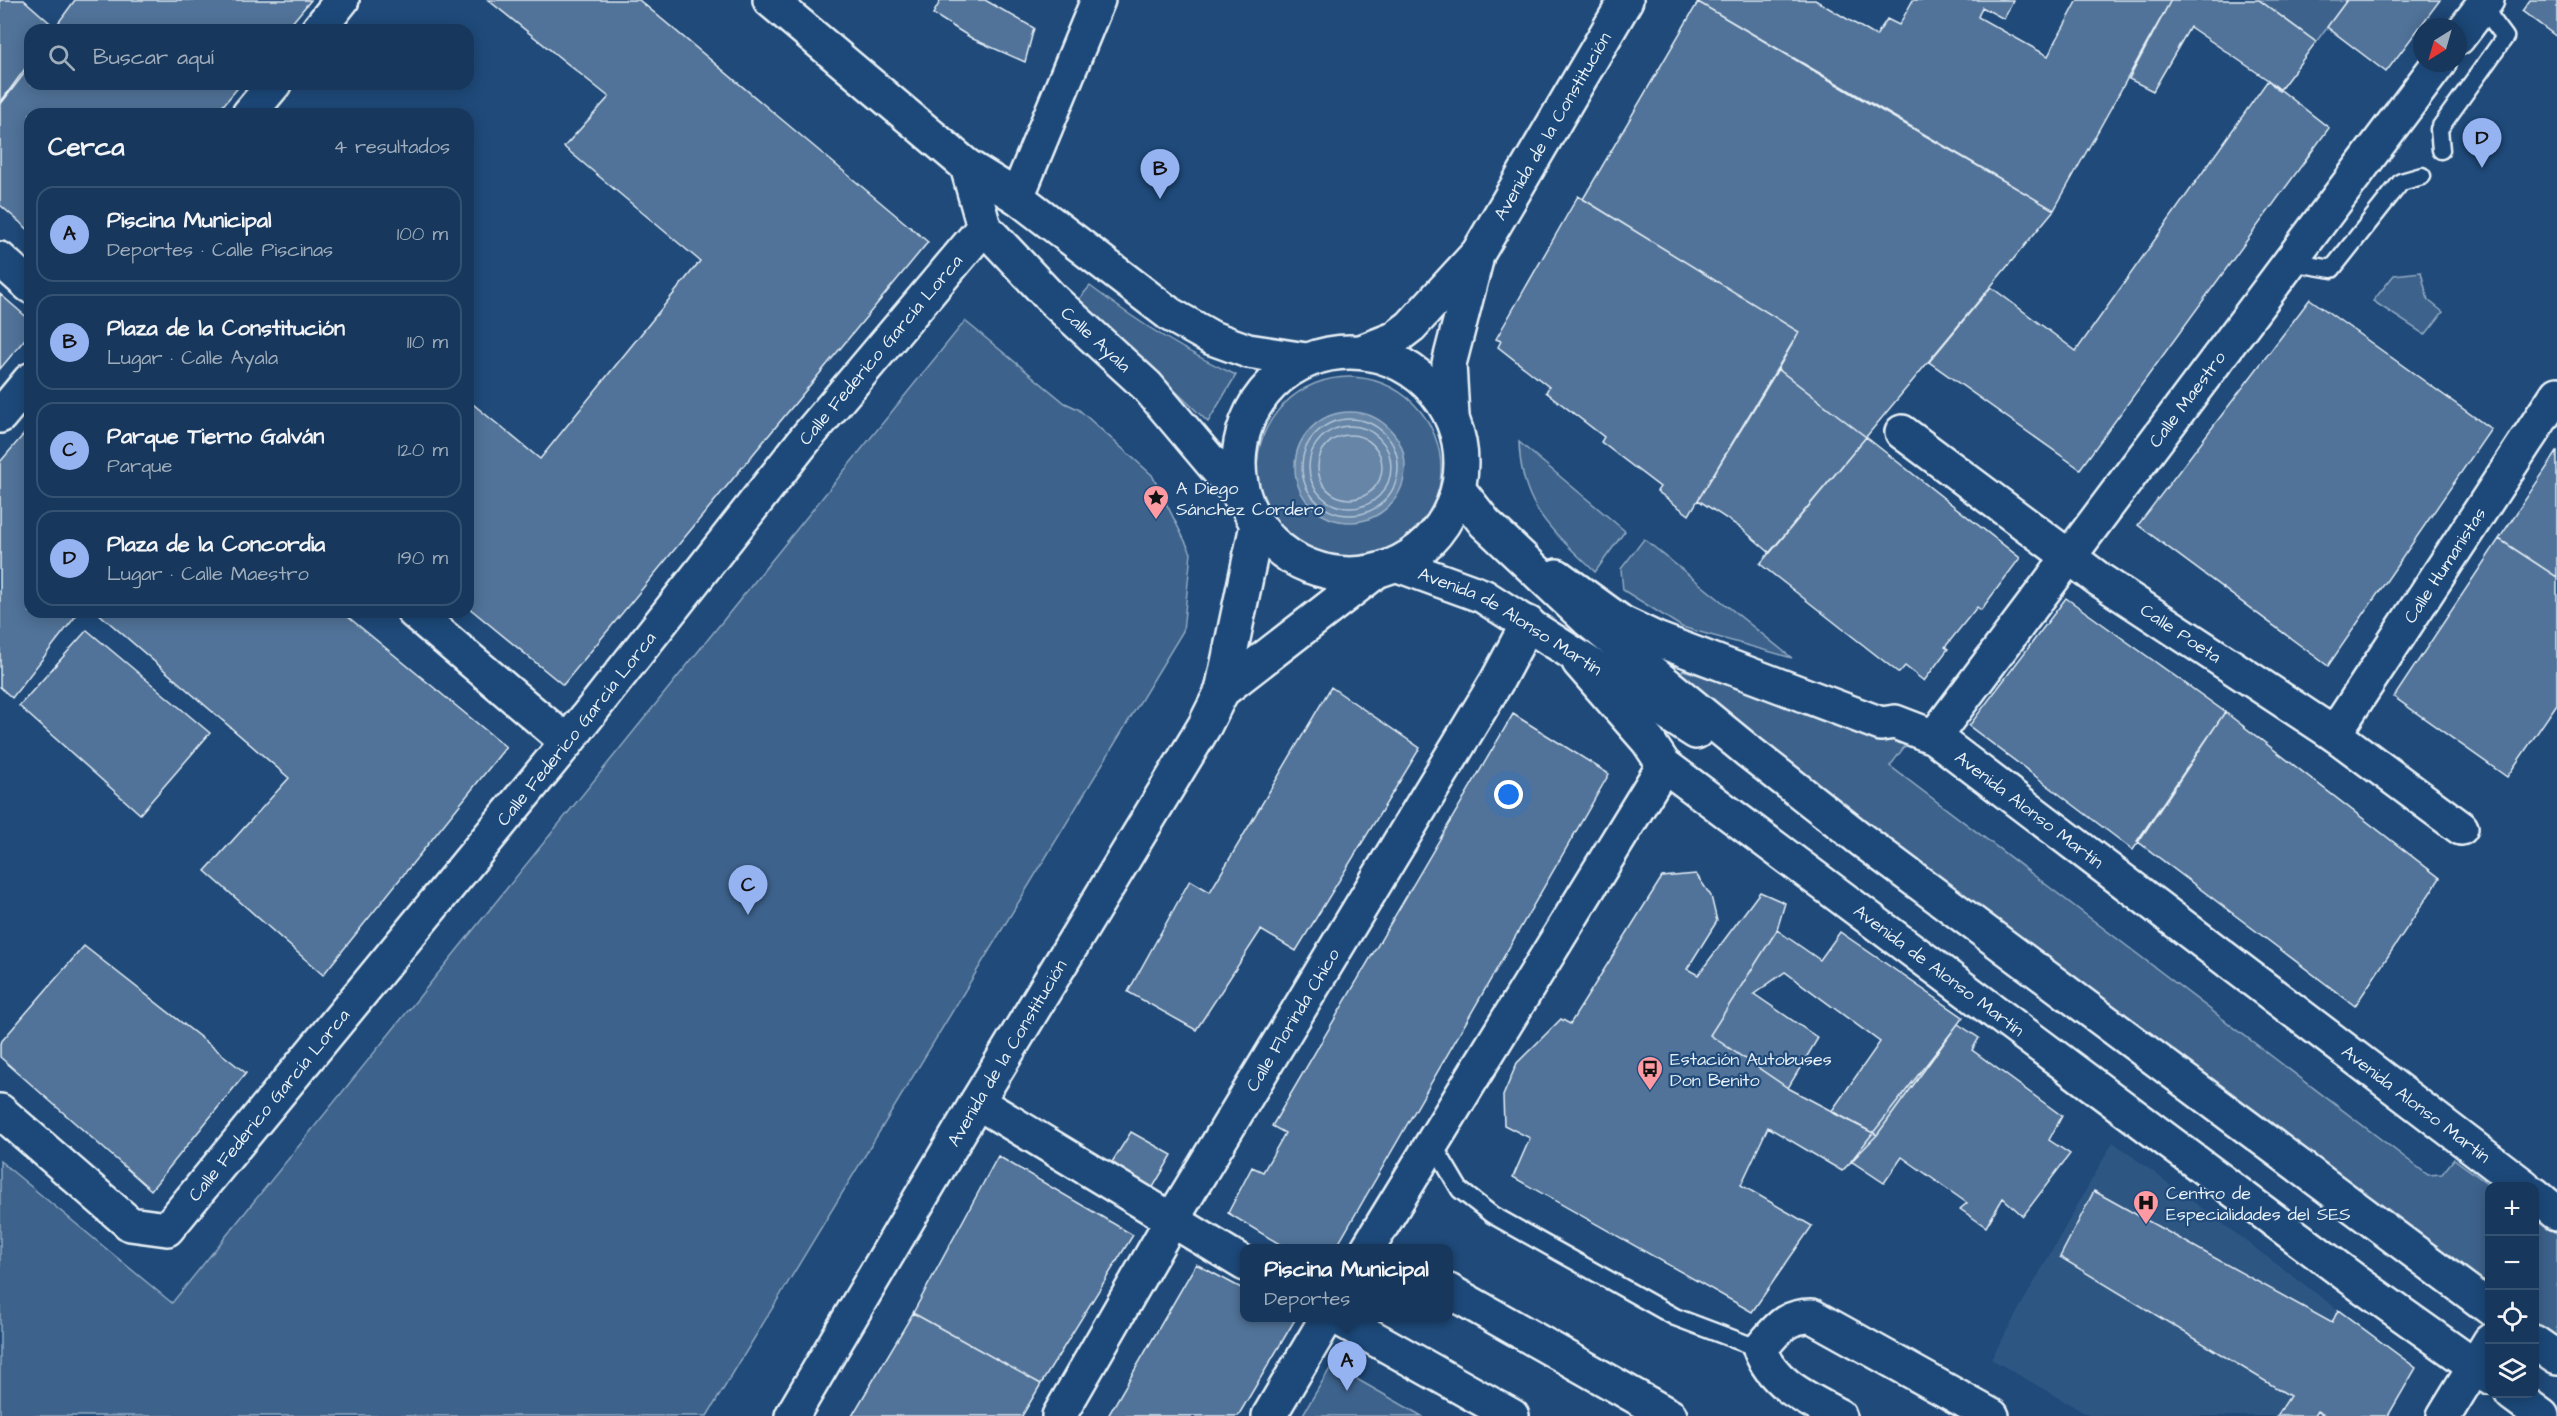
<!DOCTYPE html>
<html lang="es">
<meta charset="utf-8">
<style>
:root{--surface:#17385c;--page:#203f62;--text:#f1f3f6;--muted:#9eacbb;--line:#365272;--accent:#95b2f1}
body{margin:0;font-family:"Architects Daughter",sans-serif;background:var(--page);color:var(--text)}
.controls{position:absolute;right:18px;bottom:18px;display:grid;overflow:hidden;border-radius:12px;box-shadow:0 3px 15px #0003}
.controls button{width:54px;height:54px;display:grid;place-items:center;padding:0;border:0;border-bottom:2px solid var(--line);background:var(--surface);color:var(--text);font:30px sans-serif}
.compass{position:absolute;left:2413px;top:18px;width:54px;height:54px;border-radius:50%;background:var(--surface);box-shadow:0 3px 15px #0003;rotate:217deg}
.you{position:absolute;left:1509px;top:795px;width:21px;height:21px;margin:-15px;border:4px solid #fff;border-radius:50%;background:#1a73e8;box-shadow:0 0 0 9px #1a73e833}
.badge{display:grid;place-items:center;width:39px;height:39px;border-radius:50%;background:var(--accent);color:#111;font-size:20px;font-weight:700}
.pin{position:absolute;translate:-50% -50px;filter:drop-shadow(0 2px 3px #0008)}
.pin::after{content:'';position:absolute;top:32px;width:21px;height:18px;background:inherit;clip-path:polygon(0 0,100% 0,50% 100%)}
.popup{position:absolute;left:1240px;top:1244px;width:213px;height:78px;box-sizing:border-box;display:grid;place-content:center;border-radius:12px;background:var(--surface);filter:drop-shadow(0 2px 4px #0005);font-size:20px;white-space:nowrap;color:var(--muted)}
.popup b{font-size:22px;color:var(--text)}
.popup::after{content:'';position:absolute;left:50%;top:100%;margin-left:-12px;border:12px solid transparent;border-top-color:var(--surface)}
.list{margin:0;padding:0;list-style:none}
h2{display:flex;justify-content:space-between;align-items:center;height:78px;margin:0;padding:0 24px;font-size:26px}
h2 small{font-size:20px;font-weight:400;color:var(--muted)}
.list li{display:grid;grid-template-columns:39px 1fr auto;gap:18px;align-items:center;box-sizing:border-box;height:96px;margin:0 12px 12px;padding:0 12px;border:2px solid var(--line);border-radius:18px}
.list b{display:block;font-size:22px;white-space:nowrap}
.list p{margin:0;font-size:20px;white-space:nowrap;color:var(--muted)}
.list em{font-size:20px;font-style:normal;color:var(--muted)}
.icon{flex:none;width:33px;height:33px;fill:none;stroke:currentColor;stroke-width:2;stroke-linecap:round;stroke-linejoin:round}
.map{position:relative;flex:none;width:2557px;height:1416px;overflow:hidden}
.search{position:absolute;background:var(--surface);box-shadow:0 3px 15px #0003;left:24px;top:24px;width:450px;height:66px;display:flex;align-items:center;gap:15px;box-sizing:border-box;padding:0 21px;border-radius:18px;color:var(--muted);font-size:22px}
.panel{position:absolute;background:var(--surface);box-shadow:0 3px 15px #0003;left:24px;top:108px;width:450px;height:510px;border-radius:18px}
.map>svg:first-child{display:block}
.built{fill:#2e5683}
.green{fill:#3c628c;stroke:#92aac2;stroke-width:1.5}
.water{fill:#6685a7;stroke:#9ab0c7;stroke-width:1.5}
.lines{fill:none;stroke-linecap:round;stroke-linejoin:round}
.shore{stroke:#b4c6d8;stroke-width:1.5}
.building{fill:#517399;stroke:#e8f1f8;stroke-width:1.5}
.service-casing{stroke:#e8f1f8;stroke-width:21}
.minor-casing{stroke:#e8f1f8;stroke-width:38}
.secondary-casing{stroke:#e8f1f8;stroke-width:38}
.service{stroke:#1f4a7a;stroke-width:16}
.minor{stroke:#1f4a7a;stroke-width:33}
.secondary{stroke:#1f4a7a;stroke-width:33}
.labels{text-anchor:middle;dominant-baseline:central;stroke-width:4.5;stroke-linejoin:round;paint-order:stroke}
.street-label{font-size:18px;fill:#e8f1f8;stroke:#1f4a7a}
.poi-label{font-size:18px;fill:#e8f1f8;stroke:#1f4a7a;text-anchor:start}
</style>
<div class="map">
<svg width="2557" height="1416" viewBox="0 0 2557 1416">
<rect width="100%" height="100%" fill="#1f4a7a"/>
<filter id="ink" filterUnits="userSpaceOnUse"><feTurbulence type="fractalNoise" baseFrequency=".0167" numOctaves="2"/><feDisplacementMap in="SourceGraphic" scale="12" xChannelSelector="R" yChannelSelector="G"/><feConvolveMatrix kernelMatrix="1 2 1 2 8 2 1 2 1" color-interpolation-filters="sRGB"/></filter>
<g filter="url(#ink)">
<path class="built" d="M2113,1142L2416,1368L2388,1416H2090L1991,1359Z"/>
<path class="green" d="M2259,0H2347L2316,42Z
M2421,272L2428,300L2443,312L2425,335L2373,301L2394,275Z
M1090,286C1136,321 1183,351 1236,375L1208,422L1079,299Z
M965,321L1065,403L1078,409L1152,475L1191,553L1183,631L707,1416H0V1161L172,1303Z
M1257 469a92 92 0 1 1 184 0a92 92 0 1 1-184 0Z
M1519,442L1625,531L1595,572C1552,530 1521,508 1519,442Z
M1644,539L1792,658L1682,627L1623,590L1621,569Z
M1683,670L1891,737L1905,746L1890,766L2428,1175L2442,1174L2454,1159L2491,1186L2489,1308L1677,677Z
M2534,1218L2557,1234V1358L2535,1342Z
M1332,1365L1422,1416H1302Z"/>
<path class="water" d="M1295 467a55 55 0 1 1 110 0a55 55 0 1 1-110 0Z"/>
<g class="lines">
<path class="shore" d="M1302 467a48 48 0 1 1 96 0a48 48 0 1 1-96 0Z
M1309 467a41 41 0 1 1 82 0a41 41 0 1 1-82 0Z
M1318 467a32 32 0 1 1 64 0a32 32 0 1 1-64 0Z"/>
</g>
<path class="building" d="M0,0H24L57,29L30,30V66L0,105Z
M75,0H311L286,30H53Z
M488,0H639L928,242L563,685L468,607V400L540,459L700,261L564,147L609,97Z
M941,0H985L1034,28L1025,62L973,39L933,14Z
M1699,0H1815L1876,36L1887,19L1899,25L1913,0H2013L2004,19L1982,7L1978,17L2048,56L2078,0H2171L2054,210L1858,97L1698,2Z
M2171,0H2259L2316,42L2279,91L2268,80L2190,27L2153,91L2129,79Z
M2347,0H2440L2386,72L2327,27Z
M2530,0H2557V37L2522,11Z
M1698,2L2054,210L1866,437L1778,369L1799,332L1583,199Z
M30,62V84H241L216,114H30V231L0,205V103Z
M2268,80L2329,128L2080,469L1929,362L1991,287L2076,351Z
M1578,196L1799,332L1689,515L1657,491L1660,487L1601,442L1604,437L1546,392L1549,387L1498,347L1501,341L1496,339Z
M0,294L30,320V333L0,369Z
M2310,299L2491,429L2328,666L2138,525Z
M1778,369L1866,437L1770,553L1741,528L1698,500Z
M30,427V612H79L12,698L0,687V462Z
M1866,437L2020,558L1981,610L1977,607L1945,647L1948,649L1924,681L1905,666L1899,673L1760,564Z
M2557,452V577L2499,539Z
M2499,539L2557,577V704L2507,777L2394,697Z
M2066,598L2225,712L2133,850L1969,726Z
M97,612H342L506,747L323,975L205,871L289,778Z
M87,630L210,733L140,814L19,706Z
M1331,687L1420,748L1296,951L1261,930L1196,1030L1128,992L1190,880L1210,892Z
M2225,712L2440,878L2355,1006L2137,841Z
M1513,714L1609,774L1336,1248H1286L1228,1213L1252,1167L1263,1172L1285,1133L1272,1126Z
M1696,874L1711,896L1717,921L1687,969L1698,975L1760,892L1785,903L1777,930L1710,1035L1788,1088L1877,1135L1842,1171L1768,1127L1741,1185L1812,1226L1752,1312L1513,1177L1530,1138L1504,1125L1503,1096L1517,1063L1561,1019L1570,1024L1662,877Z
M1777,930L1820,960L1840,932L1963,1017L1877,1135L1831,1112L1880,1042L1785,972L1754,994L1818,1038L1788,1088L1710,1035Z
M84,946L246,1073L151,1190L0,1057V1043Z
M1958,1024L1979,1038L1972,1050L2062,1116L2049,1140L2070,1154L2023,1216L2003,1198L1986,1227L1960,1209L1967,1203L1902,1157L1884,1183L1851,1161Z
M1131,1132L1172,1155L1152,1189L1112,1162Z
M998,1156L1133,1235L1041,1384L913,1313Z
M2094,1191L2332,1323L2338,1310L2416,1368L2388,1416H2326L2317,1411L2314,1416H2277L2290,1396L2060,1257Z
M1196,1264L1245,1290V1318H1296L1238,1416H1108Z
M913,1313L1041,1384L1022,1416H852Z"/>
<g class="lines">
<defs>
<path id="service" d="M2441,150L2439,129L2505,37L2482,6
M2290,262L2332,269L2401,182L2422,176
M1431,1141L1460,1190L1491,1214L1675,1317L1760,1349"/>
<g id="minor">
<path d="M318,30L342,0"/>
<path d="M2458,38L2487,0"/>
<path d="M249,114L274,84"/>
<path d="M1017,197L1098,0"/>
<path d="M0,259L30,286"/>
<path id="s1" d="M1361,352L1394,339L1411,326L1478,253L1626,0"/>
<path d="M0,416L30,380"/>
<path d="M1452,416L1449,364L1476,260"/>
<path id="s2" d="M1902,432L2100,580L2334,734L2461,828"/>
<path id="s3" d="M1557,576L1622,623L1656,639L1881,724L1895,722L1934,737L2524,1186"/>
<path d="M414,612L567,742"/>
<path id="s4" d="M1579,662L1648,741L1664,765L2362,1286L2490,1377"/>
<path d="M1222,691L1374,573"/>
<path id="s5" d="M2334,734L2557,394"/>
<path id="s6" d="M1934,737L2439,63"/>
<path d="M977,1102L1245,1264"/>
<path id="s7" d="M0,1111L130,1224L167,1229L567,742L806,438L984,227"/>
<path d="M2534,1194L2557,1213"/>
<path d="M1368,1248L1664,765"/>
<path d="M1449,1291L1670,1416"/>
<path d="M1338,1318L1512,1416"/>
<path d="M2512,1394L2542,1416"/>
<path id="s8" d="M792,1416L977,1102L1205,725L1222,691L1257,525"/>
<path id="s9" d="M1059,1416L1173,1218L1497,681L1528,623"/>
<path d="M1269,1416L1327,1318"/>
<path d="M1839,1416C1808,1399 1773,1385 1760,1349C1778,1329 1784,1316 1812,1316L1992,1416"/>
<path d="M2444,1416L2490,1341"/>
</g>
<g id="secondary">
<path d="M770,0L967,166L1017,197L1171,315L1212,338L1248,351L1306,360"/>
<path id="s10" d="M967,166L984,227L1052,299L1147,386L1244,501"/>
<circle cx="1350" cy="463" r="111"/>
<path d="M1459,490L1485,523L1588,620L1748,751L1863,841L2490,1308"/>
<path id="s11" d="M1398,565L1483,596L1696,732"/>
<path d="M2534,1342L2557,1358"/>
</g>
</defs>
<use href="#service" class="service-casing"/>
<use href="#minor" class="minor-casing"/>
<use href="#secondary" class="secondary-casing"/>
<use href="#service" class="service"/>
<use href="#minor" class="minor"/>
<use href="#secondary" class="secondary"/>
</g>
</g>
<defs>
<symbol id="sight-pin" viewBox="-11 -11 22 30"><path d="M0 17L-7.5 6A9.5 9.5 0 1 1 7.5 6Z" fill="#ff9aa2" stroke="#1f4a7a"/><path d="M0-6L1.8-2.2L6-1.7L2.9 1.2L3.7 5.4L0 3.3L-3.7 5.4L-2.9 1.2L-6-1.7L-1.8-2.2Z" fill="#111"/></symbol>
<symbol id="bus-pin" viewBox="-11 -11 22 30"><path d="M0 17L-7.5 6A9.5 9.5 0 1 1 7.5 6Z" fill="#ff9aa2" stroke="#1f4a7a"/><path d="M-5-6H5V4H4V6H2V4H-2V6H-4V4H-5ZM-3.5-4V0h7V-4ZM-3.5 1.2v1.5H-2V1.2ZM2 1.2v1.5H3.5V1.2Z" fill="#111"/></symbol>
<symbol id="hospital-pin" viewBox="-11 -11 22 30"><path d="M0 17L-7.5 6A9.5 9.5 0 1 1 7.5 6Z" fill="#ff9aa2" stroke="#1f4a7a"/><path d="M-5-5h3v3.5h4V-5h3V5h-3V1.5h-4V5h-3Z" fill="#111"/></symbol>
</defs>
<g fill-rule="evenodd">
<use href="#sight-pin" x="1141" y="483" width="30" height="40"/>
<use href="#bus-pin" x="1635" y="1054" width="30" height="40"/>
<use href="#hospital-pin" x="2131" y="1188" width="30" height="40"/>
</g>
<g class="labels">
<g class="street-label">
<text stroke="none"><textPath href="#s1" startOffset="303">Avenida de la Constitución</textPath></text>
<text stroke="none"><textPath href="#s10" startOffset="222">Calle Ayala</textPath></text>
<text stroke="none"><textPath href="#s7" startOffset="1342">Calle Federico García Lorca</textPath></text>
<text stroke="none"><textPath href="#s6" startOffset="422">Calle Maestro</textPath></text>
<text stroke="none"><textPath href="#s5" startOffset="202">Calle Humanistas</textPath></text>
<text stroke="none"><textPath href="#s11" startOffset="126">Avenida de Alonso Martín</textPath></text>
<text stroke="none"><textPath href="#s2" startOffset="344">Calle Poeta</textPath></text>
<text stroke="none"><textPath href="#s7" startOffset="856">Calle Federico García Lorca</textPath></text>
<text stroke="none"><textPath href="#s3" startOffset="534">Avenida Alonso Martín</textPath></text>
<text stroke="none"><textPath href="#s4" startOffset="477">Avenida de Alonso Martín</textPath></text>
<text stroke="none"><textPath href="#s9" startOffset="460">Calle Florinda Chico</textPath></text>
<text stroke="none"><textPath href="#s8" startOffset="422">Avenida de la Constitución</textPath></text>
<text stroke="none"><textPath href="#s7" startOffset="370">Calle Federico García Lorca</textPath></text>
<text stroke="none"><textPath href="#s3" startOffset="1020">Avenida Alonso Martín</textPath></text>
</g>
<g class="poi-label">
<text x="1176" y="488">A Diego<tspan x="1176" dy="21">Sánchez Cordero</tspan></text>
<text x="1670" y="1059">Estación Autobuses<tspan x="1670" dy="21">Don Benito</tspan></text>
<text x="2166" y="1193">Centro de<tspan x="2166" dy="21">Especialidades del SES</tspan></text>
</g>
</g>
</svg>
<div class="controls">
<button>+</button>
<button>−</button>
<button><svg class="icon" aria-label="locate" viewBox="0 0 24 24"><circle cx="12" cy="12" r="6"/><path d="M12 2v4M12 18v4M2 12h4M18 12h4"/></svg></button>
<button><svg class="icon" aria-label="layers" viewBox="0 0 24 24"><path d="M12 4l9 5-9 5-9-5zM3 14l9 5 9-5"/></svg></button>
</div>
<svg class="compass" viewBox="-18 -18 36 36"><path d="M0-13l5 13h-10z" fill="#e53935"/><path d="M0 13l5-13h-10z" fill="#9eacbb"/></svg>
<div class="you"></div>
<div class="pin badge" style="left:1347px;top:1391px">A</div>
<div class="popup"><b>Piscina Municipal</b>Deportes</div>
<div class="pin badge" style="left:1160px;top:199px">B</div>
<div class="pin badge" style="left:748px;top:915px">C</div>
<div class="pin badge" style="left:2482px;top:168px">D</div>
<div class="search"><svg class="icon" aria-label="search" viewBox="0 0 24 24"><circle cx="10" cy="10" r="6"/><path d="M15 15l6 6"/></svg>Buscar aquí</div>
<section class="panel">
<h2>Cerca<small>4 resultados</small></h2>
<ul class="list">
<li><span class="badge">A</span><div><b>Piscina Municipal</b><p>Deportes · Calle Piscinas</p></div><em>100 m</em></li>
<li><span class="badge">B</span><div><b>Plaza de la Constitución</b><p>Lugar · Calle Ayala</p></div><em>110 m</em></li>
<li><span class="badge">C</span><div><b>Parque Tierno Galván</b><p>Parque</p></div><em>120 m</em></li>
<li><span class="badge">D</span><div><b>Plaza de la Concordia</b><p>Lugar · Calle Maestro</p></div><em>190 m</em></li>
</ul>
</section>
</div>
